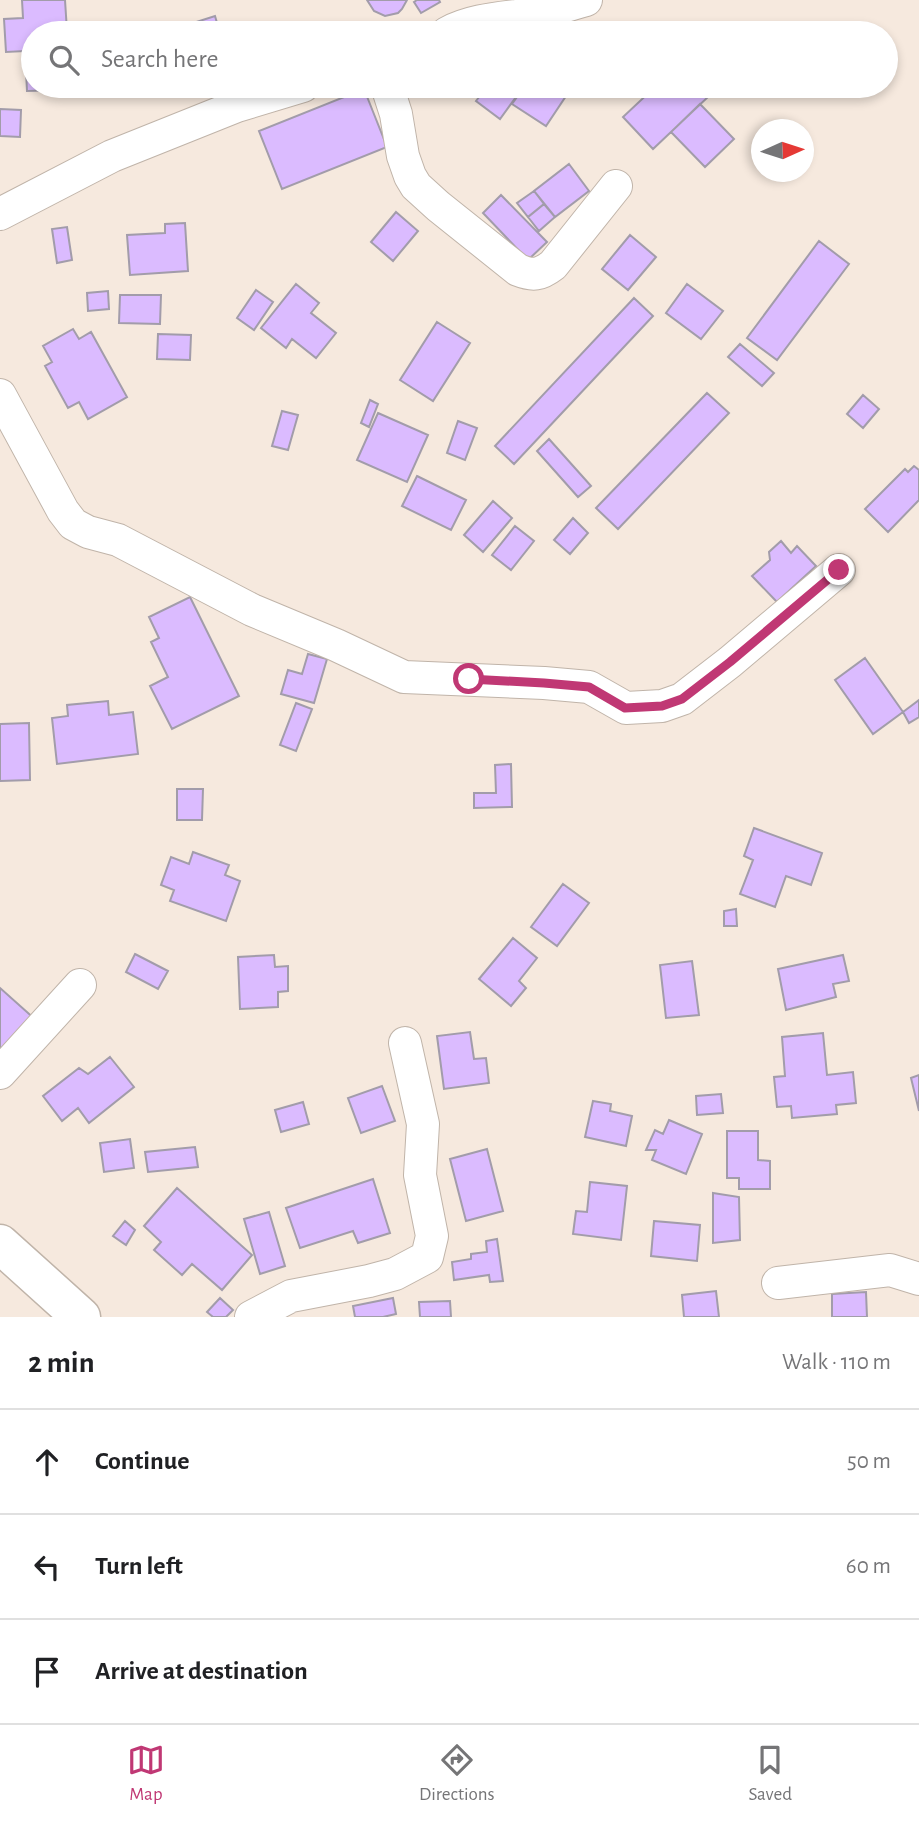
<!DOCTYPE html>
<meta charset="utf-8">
<style>
:root{--surface:#fff;--page:#f2f2f2;--text:#202124;--muted:#757577;--line:#e0e0e0;--accent:#c03874}
body{margin:0;font-family:"Alegreya Sans",sans-serif;background:var(--page);color:var(--text)}
.compass{position:absolute;left:751px;top:119px;width:63px;height:63px;border-radius:50%;background:var(--surface);box-shadow:0 4px 10px #0003;rotate:87deg}
.stop{position:absolute;width:21px;height:21px;margin:-16px;border:5px solid #c03874;border-radius:50%;background:#fff}
.stop.end{background:#c03874;border-color:#fff;box-shadow:0 2px 7px #0008}
.list{margin:0;padding:0;list-style:none}
h2{display:flex;justify-content:space-between;align-items:center;height:91px;margin:0;padding:0 28px;font-size:30px}
h2 small{font-size:23px;font-weight:400;color:var(--muted)}
.list li{display:grid;grid-template-columns:46px 1fr auto;gap:21px;align-items:center;box-sizing:border-box;height:105px;padding:0 28px;border-top:2px solid var(--line)}
.list b{display:block;font-size:26px;white-space:nowrap}
.list em{font-size:23px;font-style:normal;color:var(--muted)}
.icon{flex:none;width:38px;height:38px;fill:none;stroke:currentColor;stroke-width:2;stroke-linecap:round;stroke-linejoin:round}
.map{position:relative;flex:none;width:919px;height:1317px;overflow:hidden}
.search{position:absolute;background:var(--surface);box-shadow:0 4px 10px #0003;left:21px;right:21px;top:21px;height:77px;display:flex;align-items:center;gap:18px;box-sizing:border-box;padding:0 24px;border-radius:38px;color:var(--muted);font-size:26px}
.sheet{height:406px;background:var(--surface)}
nav{display:flex;justify-content:space-around;align-items:center;box-sizing:border-box;height:98px;border-top:2px solid var(--line);background:var(--surface);font-size:19px;color:var(--muted)}
nav a{display:grid;justify-items:center;gap:4px}
nav .on{color:var(--accent)}
.map>svg:first-child{display:block}
.building{fill:#dbbbff;stroke:#a29caa;stroke-width:2}
.lines{fill:none;stroke-linecap:round;stroke-linejoin:round}
.minor-casing{stroke:#c0b4a9;stroke-width:34}
.highway-casing{stroke:#c0b4a9;stroke-width:41}
.minor{stroke:#fff;stroke-width:32}
.highway{stroke:#fff;stroke-width:38}
.route{stroke:#c03874;stroke-width:9}
</style>
<div class="map">
<svg width="919" height="1317" viewBox="0 0 919 1317">
<rect width="100%" height="100%" fill="#f6e9de"/>
<path class="building" d="M22,0H65L67,31L100,29V33H33V86H62V90L27,91L25,51L6,52L4,19L23,18Z
M367,0H407L402,9L398,13L385,16L374,11Z
M417,0H439L440,2L421,13L414,2Z
M215,16L220,33H162Z
M488,86H524L500,119L476,101Z
M525,86H549L566,96L546,126L512,104Z
M656,86H700L709,96L653,149L623,117Z
M364,89L387,147L282,189L259,131Z
M700,104L734,139L705,167L671,132Z
M0,109L21,110L20,137L0,136Z
M569,164L589,191L555,217L534,191Z
M534,191L544,204L528,217L517,203Z
M501,195L547,242L528,260L483,213Z
M544,204L555,217L539,231L528,217Z
M396,212L418,231L393,261L371,242Z
M185,223L188,271L130,275L127,235L165,233V224Z
M67,227L72,260L57,263L52,229Z
M630,235L656,257L628,290L602,269Z
M819,241L849,264L777,360L747,338Z
M296,284L319,303L311,313L336,333L316,358L292,339L286,348L261,328Z
M687,284L723,311L701,339L666,313Z
M256,290L273,302L254,330L237,318Z
M108,291L109,309L88,311L87,293Z
M120,295H161L160,324L119,323Z
M634,298L653,316L514,464L495,446Z
M437,322L470,343L433,401L400,380Z
M73,329L79,339L91,332L127,397L88,419L79,402L68,408L45,366L52,362L43,346Z
M158,334L191,335L190,360L157,359Z
M740,344L774,373L762,386L728,357Z
M707,393L729,413L618,529L596,508Z
M863,395L879,409L863,428L847,414Z
M370,400L378,404L369,427L361,423Z
M282,411L298,415L288,450L272,446Z
M378,413L428,435L407,482L357,460Z
M458,421L477,428L465,460L447,453Z
M549,439L591,486L578,497L537,451Z
M914,466L919,470V500L888,532L865,509L905,469L908,472Z
M417,476L466,500L451,530L402,506Z
M493,501L512,518L483,552L464,535Z
M573,518L588,533L570,554L554,540Z
M515,526L534,541L511,570L492,555Z
M781,541L791,553L797,546L816,566L777,602L752,576L770,560L769,552Z
M190,597L239,696L172,729L150,686L168,677L151,642L159,638L149,617Z
M308,654L327,659L314,703L281,694L288,670L302,674Z
M865,658L903,712L873,734L835,680Z
M919,700V717L909,723L903,712Z
M108,701L109,715L133,712L138,754L57,764L52,718L68,716L67,705Z
M296,703L312,709L296,751L280,745Z
M29,723L30,780L0,781V724Z
M511,764L512,807L474,808V793H496L495,765Z
M177,789H203L202,820H177Z
M754,828L822,853L811,885L786,876L775,907L740,894L753,860L744,856Z
M193,852L229,865L225,875L240,881L226,921L170,901L174,890L161,885L171,857L189,864Z
M563,884L589,903L557,946L531,927Z
M736,909L737,926H724V911Z
M513,938L537,958L519,981L526,988L511,1006L479,979Z
M135,954L168,971L158,989L126,972Z
M274,955L275,967L288,966V991L278,992V1007L240,1009L238,957Z
M843,955L849,981L833,984L836,997L786,1010L778,969Z
M692,961L699,1015L666,1018L660,965Z
M0,988L37,1021L0,1062Z
M470,1032L474,1059L486,1058L489,1083L444,1089L437,1036Z
M823,1033L827,1075L853,1072L856,1103L836,1105L837,1114L792,1118L791,1106L777,1107L774,1077L785,1076L782,1037Z
M110,1057L134,1087L89,1123L78,1108L62,1121L43,1096L79,1068L88,1074Z
M919,1075V1111L911,1078Z
M382,1086L395,1121L361,1133L348,1098Z
M721,1094L723,1113L697,1115L696,1096Z
M593,1101L611,1104L610,1111L632,1116L626,1146L585,1137Z
M303,1102L309,1124L281,1132L275,1110Z
M669,1120L702,1134L686,1174L652,1160L656,1150H646L655,1130L663,1134Z
M727,1131H758V1160L770,1161V1189H739V1178H727Z
M130,1139L134,1168L104,1172L100,1143Z
M195,1147L198,1167L148,1172L145,1152Z
M487,1149L503,1211L466,1221L450,1159Z
M373,1179L390,1233L358,1243L353,1231L300,1248L286,1208Z
M590,1182L627,1186L621,1240L573,1234L576,1211L587,1212Z
M177,1188L252,1255L222,1290L192,1264L182,1275L154,1250L161,1242L144,1226Z
M713,1193L739,1197L740,1240L713,1243Z
M269,1212L285,1266L260,1274L244,1219Z
M125,1221L135,1230L126,1245L113,1236Z
M654,1221L700,1225L697,1261L651,1256Z
M497,1239L503,1281L490,1282L489,1275L454,1280L452,1262L471,1259V1254L487,1252L486,1241Z
M716,1291L719,1317H684L682,1295Z
M866,1292L867,1317H832V1294Z
M220,1298L233,1310L226,1317H213L207,1312Z
M393,1298L396,1314L383,1317H355L353,1306Z
M450,1301L451,1317H420L419,1302Z"/>
<g class="lines">
<defs>
<path id="minor" d="M447,33C474,18 508,18 538,13C554,10 571,4 586,0
M387,86L396,114L403,156L410,176L416,186L438,206L518,270C533,276 540,275 553,265L616,186
M0,214L112,156L237,106L303,86
M0,395L63,511L73,524L88,532L118,540L252,610L336,645L404,677L544,683L589,687L626,708L662,706L682,699L730,662L839,570
M0,1073L80,985
M778,1283L890,1270L919,1279
M251,1317L291,1296L369,1281L395,1274L427,1257L432,1236L420,1175L423,1124L405,1043"/>
<path id="highway" d="M0,1244L81,1317"/>
</defs>
<use href="#minor" class="minor-casing"/>
<use href="#highway" class="highway-casing"/>
<use href="#minor" class="minor"/>
<use href="#highway" class="highway"/>
</g>
<g class="lines">
<path class="route" d="M469,679L544,683L589,687L625,708L662,706L682,699L730,662L839,570"/>
</g>
</svg>
<svg class="compass" viewBox="-18 -18 36 36"><path d="M0-13l5 13h-10z" fill="#e53935"/><path d="M0 13l5-13h-10z" fill="#757577"/></svg>
<div class="stop" style="left:469px;top:679px"></div>
<div class="stop end" style="left:839px;top:570px"></div>
<div class="search"><svg class="icon" aria-label="search" viewBox="0 0 24 24"><circle cx="10" cy="10" r="6"/><path d="M15 15l6 6"/></svg>Search here</div>
</div>
<section class="sheet">
<h2>2 min<small>Walk · 110 m</small></h2>
<ul class="list">
<li><svg class="icon" aria-label="ahead" viewBox="0 0 24 24"><path d="M12 20V5M6 11l6-6 6 6"/></svg><div><b>Continue</b></div><em>50 m</em></li>
<li><svg class="icon" aria-label="left" viewBox="0 0 24 24"><path d="M17 20v-9H6M10 6l-5 5 5 5"/></svg><div><b>Turn left</b></div><em>60 m</em></li>
<li><svg class="icon" aria-label="arrive" viewBox="0 0 24 24"><path d="M6 21V4h12l-3 4 3 4H6"/></svg><div><b>Arrive at destination</b></div></li>
</ul>
</section>
<nav>
<a class="on"><svg class="icon" aria-label="map" viewBox="0 0 24 24"><path d="M3 6l6-2 6 2 6-2v14l-6 2-6-2-6 2zM9 4v14M15 6v14"/></svg>Map</a>
<a><svg class="icon" aria-label="directions" viewBox="0 0 24 24"><path d="M12 3l9 9-9 9-9-9zM9 14v-3h6M13 9l2 2-2 2"/></svg>Directions</a>
<a><svg class="icon" aria-label="saved" viewBox="0 0 24 24"><path d="M7 4h10v16l-5-4-5 4z"/></svg>Saved</a>
</nav>
